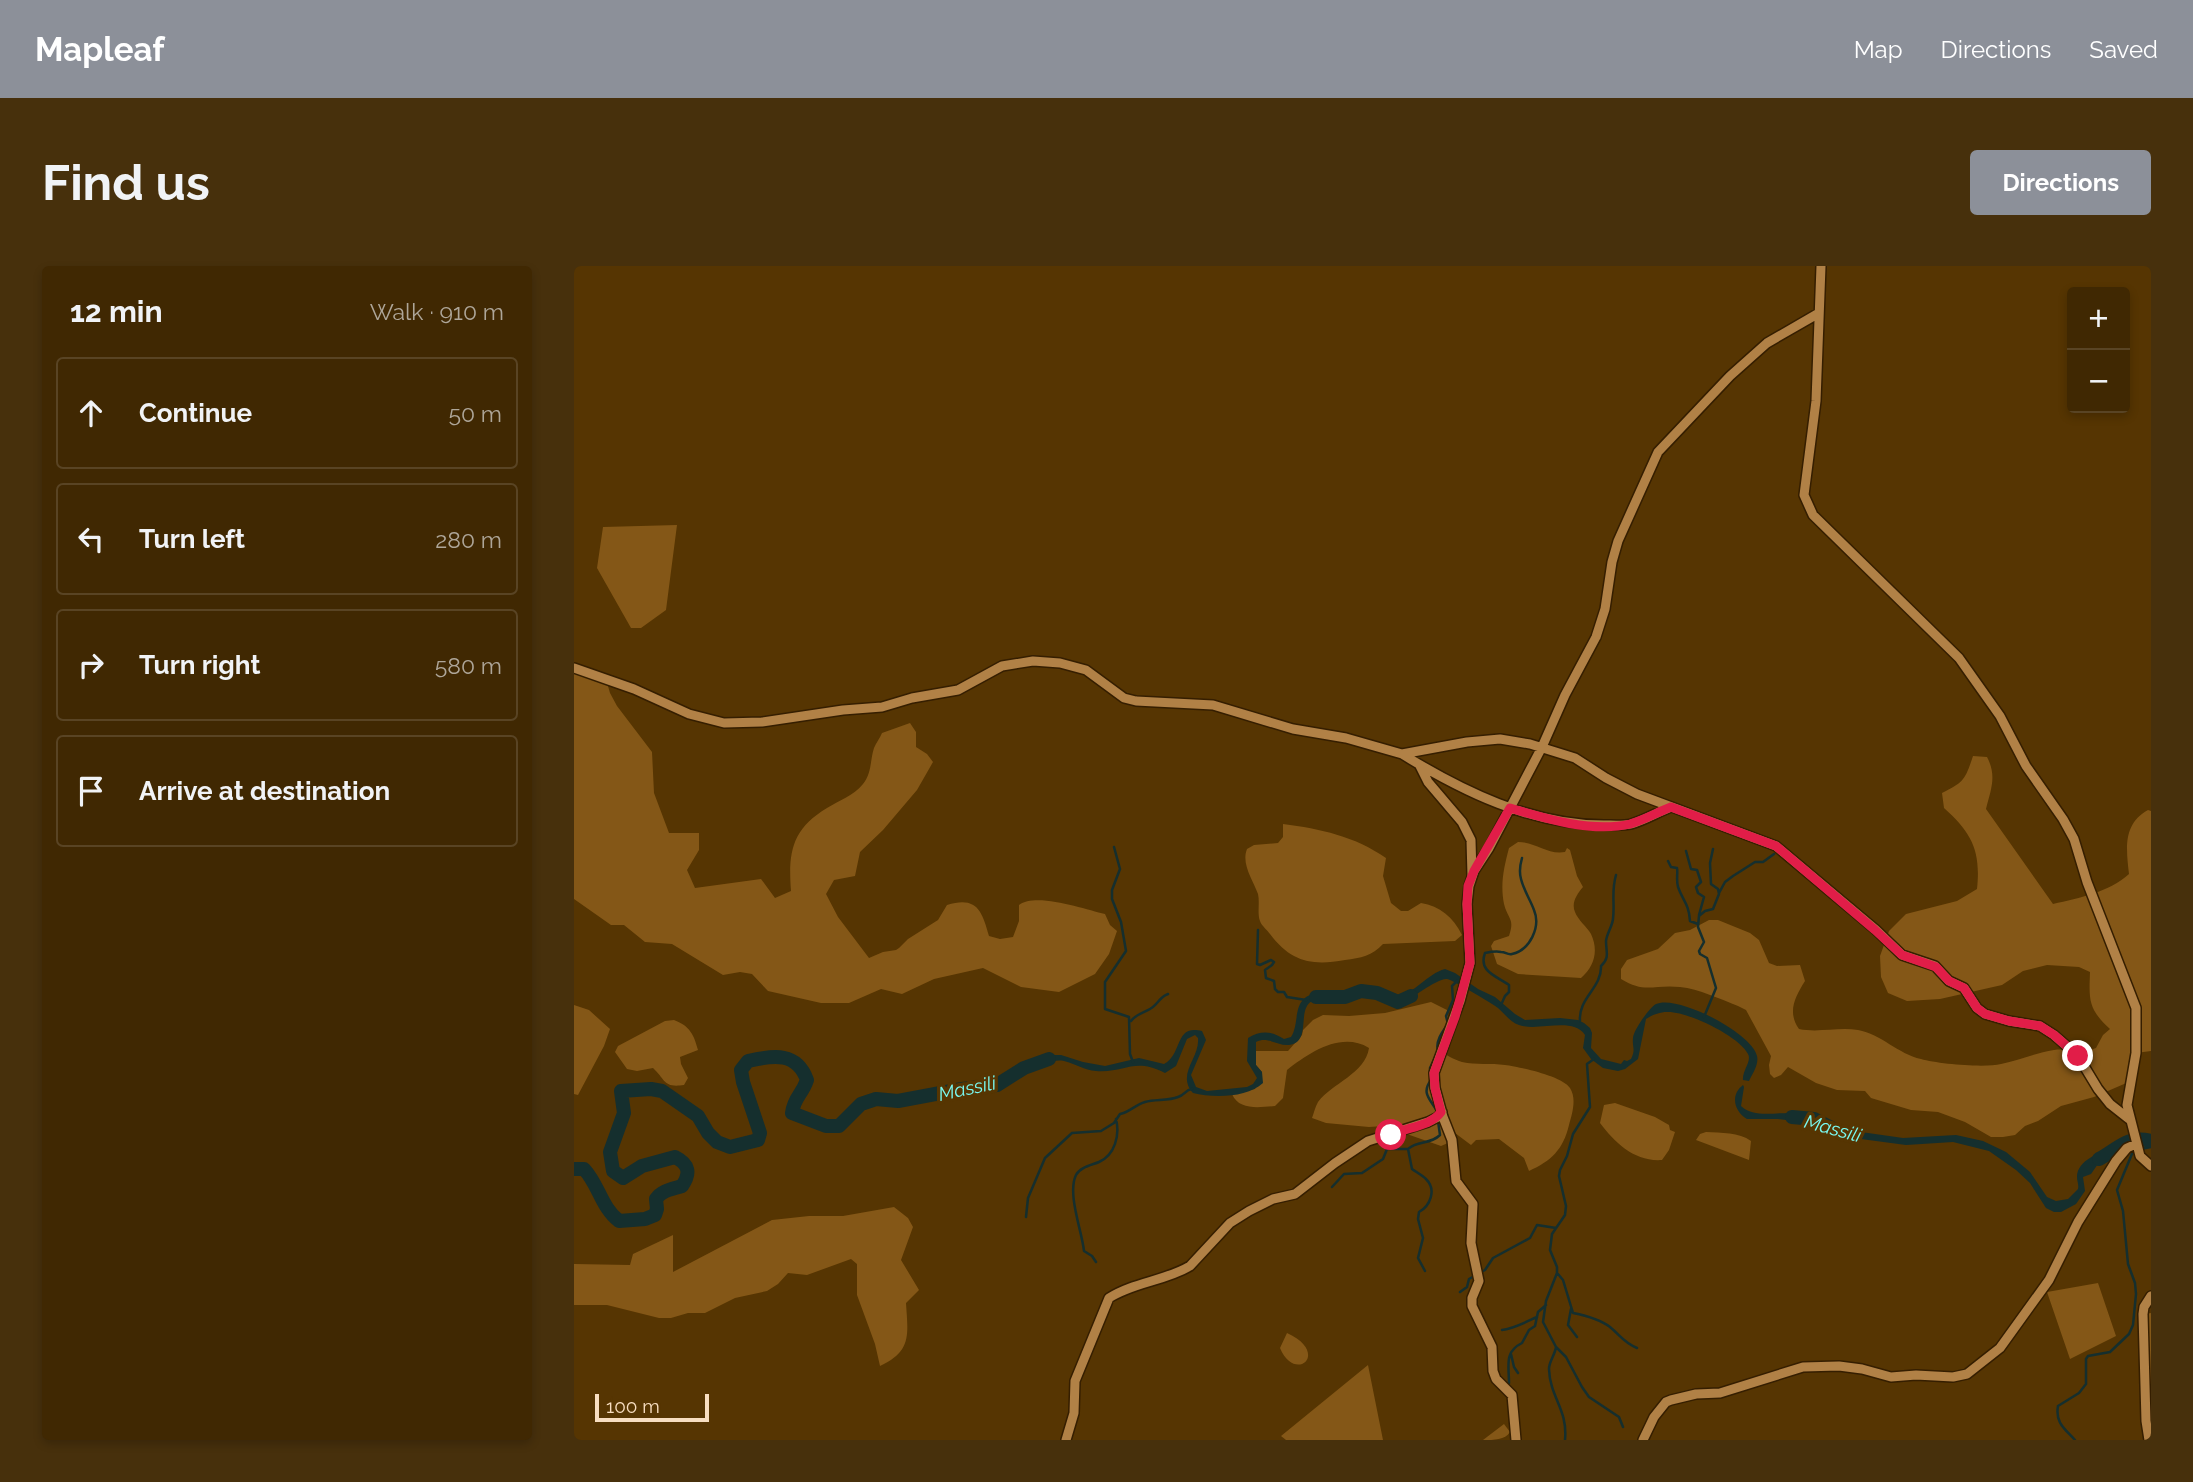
<!DOCTYPE html>
<meta charset="utf-8">
<style>
:root{--surface:#402802;--page:#47300c;--text:#f1f3f6;--muted:#aea699;--line:#594424;--accent:#8c9099}
body{margin:0;font-family:Raleway,sans-serif;background:var(--page);color:var(--text)}
.controls{position:absolute;right:21px;top:21px;display:grid;overflow:hidden;border-radius:7px;box-shadow:0 4px 10px #0003}
.controls button{width:63px;height:63px;display:grid;place-items:center;padding:0;border:0;border-bottom:2px solid var(--line);background:var(--surface);color:var(--text);font:35px sans-serif}
.scale{position:absolute;left:21px;bottom:18px;width:114px;box-sizing:border-box;padding-left:7px;border:4px solid #f8dec1;border-top:0;font-size:19px;line-height:24px;white-space:nowrap;color:#f8dec1;-webkit-text-stroke:5px #563502;paint-order:stroke}
.stop{position:absolute;width:21px;height:21px;margin:-16px;border:5px solid #e11d48;border-radius:50%;background:#fff}
.stop.end{background:#e11d48;border-color:#fff;box-shadow:0 2px 7px #0008}
.list{margin:0;padding:0;list-style:none}
h2{display:flex;justify-content:space-between;align-items:center;height:91px;margin:0;padding:0 28px;font-size:30px}
h2 small{font-size:23px;font-weight:400;color:var(--muted)}
.list li{display:grid;grid-template-columns:46px 1fr auto;gap:21px;align-items:center;box-sizing:border-box;height:112px;margin:0 14px 14px;padding:0 14px;border:2px solid var(--line);border-radius:7px}
.list b{display:block;font-size:26px;white-space:nowrap}
.list em{font-size:23px;font-style:normal;color:var(--muted)}
.icon{flex:none;width:38px;height:38px;fill:none;stroke:currentColor;stroke-width:2;stroke-linecap:round;stroke-linejoin:round}
.map{position:relative;flex:none;width:1577px;height:1174px;overflow:hidden;border-radius:7px}
header{display:flex;align-items:center;gap:42px;box-sizing:border-box;height:98px;padding:0 35px;background:var(--accent);color:#fff}
header strong{font-size:33px}
nav{display:flex;gap:38px;margin-inline-start:auto;font-size:24px}
.intro{display:flex;align-items:center;justify-content:space-between;box-sizing:border-box;height:168px;padding:0 42px}
h1{margin:0;font-size:49px}
.button{padding:18px 32px;border-radius:7px;background:var(--accent);color:#fff;font-size:24px;font-weight:700}
main{display:flex;gap:42px;padding:0 42px}
aside{flex:1;background:var(--surface);border-radius:7px;box-shadow:0 4px 10px #0003}
.map>svg:first-child{display:block}
.green{fill:#845717}
.water{fill:#152f2e}
.lines{fill:none;stroke-linecap:round;stroke-linejoin:round}
.stream{stroke:#152f2e;stroke-width:2.5}
.river{stroke:#152f2e;stroke-width:14}
.street-casing{stroke:#351e00;stroke-width:12}
.street{stroke:#b18146;stroke-width:9}
.route{stroke:#e11d48;stroke-width:9}
.labels{text-anchor:middle;dominant-baseline:central;stroke-width:7;stroke-linejoin:round;paint-order:stroke}
.water-label{font-size:19px;font-style:italic;fill:#79faf2;stroke:#563502}
</style>
<header>
<strong>Mapleaf</strong>
<nav><a>Map</a><a>Directions</a><a>Saved</a></nav>
</header>
<div class="intro"><h1>Find us</h1><a class="button">Directions</a></div>
<main>
<aside>
<h2>12 min<small>Walk · 910 m</small></h2>
<ul class="list">
<li><svg class="icon" aria-label="ahead" viewBox="0 0 24 24"><path d="M12 20V5M6 11l6-6 6 6"/></svg><div><b>Continue</b></div><em>50 m</em></li>
<li><svg class="icon" aria-label="left" viewBox="0 0 24 24"><path d="M17 20v-9H6M10 6l-5 5 5 5"/></svg><div><b>Turn left</b></div><em>280 m</em></li>
<li><svg class="icon" aria-label="right" viewBox="0 0 24 24"><path d="M7 20v-9h11M14 6l5 5-5 5"/></svg><div><b>Turn right</b></div><em>580 m</em></li>
<li><svg class="icon" aria-label="arrive" viewBox="0 0 24 24"><path d="M6 21V4h12l-3 4 3 4H6"/></svg><div><b>Arrive at destination</b></div></li>
</ul>
</aside>
<div class="map">
<svg width="1577" height="1174" viewBox="0 0 1577 1174">
<rect width="100%" height="100%" fill="#563502"/>
<path class="green" d="M103,259L92,344L67,362H57L23,302L29,261Z
M0,402L32,413L36,427L43,440L78,486L80,527L95,567H125V584L113,604L121,622L187,613L201,632L217,625C214,586 218,563 253,542C266,534 279,530 289,518C298,507 296,494 300,482C302,477 306,472 308,467L336,457L342,466V481L353,488L359,496L343,524L309,564L286,586L281,610L260,614L252,628L264,651L295,692L309,686L322,684L325,682L334,673L364,654L373,639C403,630 408,645 415,670L426,673L439,671L445,655V639C462,626 510,643 531,648L536,659L543,665L535,688L521,708L485,726L447,721L409,702L360,713L328,728L307,723L275,737H247L194,725L178,708L166,706L149,709L98,678L71,676L50,659H37L0,633Z
M1399,490L1413,491C1423,510 1417,523 1412,543L1479,638C1506,632 1535,626 1555,608C1552,582 1549,558 1574,544L1577,545V785L1562,787L1557,815L1520,831L1487,840L1464,855L1451,860L1441,869L1429,871H1417L1391,856L1364,846L1337,844L1297,832L1291,825L1263,824L1242,817L1214,801L1207,809L1200,812L1196,808L1195,799L1197,790L1172,744L1164,740C1146,733 1125,723 1106,721C1080,718 1071,728 1047,713V703L1053,694L1084,683L1101,667L1116,664L1135,654H1144L1176,667L1185,674L1195,697L1203,700L1226,699L1231,715C1221,731 1213,746 1225,763C1244,767 1264,761 1284,764C1307,768 1324,788 1347,793C1364,798 1411,802 1427,798C1445,794 1462,787 1480,784C1494,782 1508,788 1522,782L1529,769L1536,763C1514,743 1515,734 1516,706L1505,701L1473,699L1449,705L1428,719L1366,733L1333,735L1314,727L1307,711L1306,690L1315,665L1332,648L1383,635L1403,623C1407,585 1398,567 1370,542L1368,527C1390,516 1391,514 1399,490Z
M709,558C747,563 780,570 812,592L809,610L817,637L827,645H834L847,637C866,640 879,651 888,669L881,675L809,678C798,690 787,692 771,694C738,700 717,696 696,668C693,664 687,659 686,655C683,647 686,637 684,628C679,614 667,598 673,583L680,579L704,577L709,571Z
M944,576C962,576 973,589 991,586L993,582L996,584L1003,610L1009,621C1003,628 997,637 1001,646C1004,654 1013,661 1017,668C1025,685 1020,701 1007,712L944,708L923,698L917,680L920,675L935,670C941,652 934,654 930,638C926,618 930,601 935,582Z
M857,736L873,744L874,758L867,768L863,781L864,785C872,788 880,794 888,796C902,799 917,797 931,799C946,801 988,810 996,822C1003,833 998,848 995,859C989,884 977,895 955,905L950,892L925,873L902,874L897,879L881,867L874,877L867,880L810,860L795,861L752,857L738,852C740,847 741,841 744,836C758,817 791,808 795,782C767,765 735,787 713,804L709,832L701,840C686,841 665,845 658,828L681,823L688,806L682,799L681,785H714L728,769L729,764L739,754L749,749L775,750L811,747Z
M0,739L15,744L36,763L30,780L4,829L0,828Z
M100,754C116,760 120,769 124,784L106,791L107,798L114,812L110,819C89,822 92,814 79,802L63,805L53,803L41,786L44,780L91,755Z
M1041,837L1081,851L1095,859L1096,864L1101,866L1095,884L1088,894C1061,896 1041,877 1026,857L1030,839Z
M1132,866C1147,867 1165,866 1177,875L1175,894L1122,874L1126,868Z
M320,941L334,952L339,961L327,994L345,1024L332,1037C334,1069 338,1085 306,1100L301,1078L283,1029V998L277,993L233,1009L214,1007L204,1018L193,1025L161,1032L131,1047H114L97,1052H85L33,1039H0V998L56,999L59,988L99,969V1006L198,954L235,950H269Z
M1524,1017L1542,1070L1496,1093L1473,1026Z
M1577,1047V1136H1571L1569,1048Z
M713,1067C757,1087 721,1118 706,1082Z
M794,1099L809,1174H712L707,1170Z
M930,1158L936,1166C931,1174 920,1174 909,1174Z"/>
<path class="water" d="M871,703L881,707L904,723L921,731L941,748L951,754L986,752L1004,754L1010,757L1016,762L1018,767L1017,782L1027,793L1047,798L1050,794L1053,795L1057,793C1062,783 1058,782 1059,772C1059,765 1075,742 1082,738C1103,728 1178,767 1183,790C1185,798 1179,807 1175,815L1169,814C1168,805 1178,795 1174,788C1165,770 1113,745 1093,746C1086,746 1078,749 1072,753L1064,793L1051,803L1044,805L1029,802L1017,793L1009,782L1011,769C999,750 964,766 945,759C936,756 931,748 924,742C919,738 877,713 873,713C865,711 835,734 826,739L821,737L822,732C841,727 853,708 871,703Z
M744,727H762C755,737 739,729 733,740C726,751 735,777 715,779C703,780 694,770 682,776V799L688,806L689,817C673,832 639,832 619,827C602,808 626,792 624,772L621,769L613,773L602,800L591,807C559,791 553,807 522,805C510,804 502,798 490,795C480,793 468,798 458,802L455,796L476,789H487L509,796L531,800L565,792L590,798C609,788 600,758 628,765L632,774L617,809L622,821L633,825L673,821L679,818L683,812L673,795L674,772C687,764 698,765 710,773L717,771C727,756 716,731 744,727Z
M1169,819L1170,821L1167,840C1184,856 1214,841 1235,850L1237,857L1204,853H1173C1160,845 1156,829 1169,819Z
M1252,857L1265,865L1274,866H1287L1329,872L1382,869L1409,875L1432,886L1456,906L1473,931L1482,935L1494,933L1504,923C1505,919 1503,915 1503,911C1503,894 1526,887 1538,881L1542,886L1526,895L1517,908L1509,911L1511,925L1502,938L1487,946H1480L1472,942L1456,917L1442,904L1415,885L1379,876L1332,879L1287,873L1265,872L1255,864Z"/>
<g class="lines">
<path class="stream" d="M540,581L546,603L538,624V633L547,656L552,685L531,716V743L555,751L556,788L559,796
M1112,585L1117,603L1123,604L1127,616L1122,621L1124,627L1130,631L1125,649
M1094,595L1097,601L1103,602C1104,608 1102,614 1104,621C1109,635 1115,638 1116,655L1124,658
M1145,627L1151,616L1159,610L1181,596H1189L1200,588
M684,664L683,698L686,699L697,694L700,696L698,699L691,704L692,712L700,715L701,723L704,726H710L713,731L732,734
M927,739L931,730L935,726V719C923,710 904,706 911,687C916,686 922,685 927,686C932,686 933,689 938,688C956,684 967,661 960,644C956,633 950,625 947,613C945,606 946,599 948,592
M1130,751L1142,722L1133,692L1126,688L1125,685L1130,676L1124,661L1125,650L1131,645L1139,643L1145,628L1144,623L1137,618L1136,597L1139,583
M557,755C562,748 569,747 576,743C584,739 585,731 594,728
M1006,755C1004,732 1028,722 1027,700C1036,692 1032,686 1032,675C1033,667 1038,661 1039,653C1041,636 1037,626 1042,609
M856,808V802L864,785C861,775 869,765 874,758L872,750L879,734L878,720L883,715
M857,814C847,827 856,833 863,845
M1567,883L1577,881
M758,921L770,908L788,907L809,893L813,883H834
M452,951L454,932L471,892L498,867L527,865L540,857L546,848C556,846 561,839 571,836C581,833 594,835 604,831C611,829 611,824 618,823
M522,996L518,990L510,985C508,965 493,928 502,909C506,901 518,899 525,896C541,889 546,869 542,853
M851,1005L844,992L849,972L844,953L845,946C856,940 863,924 852,913C848,909 842,906 838,903L834,883C844,874 856,879 866,869L864,855
M984,1008L989,1014L999,1047C1009,1049 1027,1054 1036,1061C1047,1070 1049,1076 1063,1082
M886,1026L893,1021L895,1013L911,1004L919,992L956,972L963,959L982,962
M997,1043L994,1059L1003,1071
M928,1064C939,1063 952,1056 963,1051
M982,1081L992,1091L1008,1121L1015,1131L1045,1151L1049,1161
M937,1088L940,1101L944,1107
M935,1117C935,1099 930,1086 948,1077L955,1064L961,1060L964,1046L972,1039
M991,1174C994,1143 976,1132 975,1103C975,1095 981,1089 982,1081L969,1056L972,1035L983,1007V1001L976,984L978,968L991,949L992,940L985,910L986,904L993,890L999,868L1016,841L1013,798L1020,793
M1501,1174C1491,1163 1481,1157 1484,1140L1505,1127L1512,1118V1093L1514,1090L1536,1086L1555,1068L1559,1059L1562,1028L1561,1017L1554,998L1549,945L1543,924L1560,883"/>
<path class="river" d="M742,731H771L787,725L803,727L824,736L837,730
M1218,851L1240,853L1267,867
M1525,893C1544,883 1553,869 1577,875
M0,903H10C25,919 27,941 45,955L71,953L81,949L83,943L82,933C88,924 99,923 108,920C117,907 115,898 101,891L68,900L49,912L39,905L36,886L50,847L47,825L77,823L88,825L124,850L134,867L143,876L156,881L184,874L186,867L169,816L167,804L174,795C200,789 223,786 233,814C228,829 220,831 218,847L252,860H265L287,838L302,833L324,835L388,823L423,819L450,802L475,793"/>
<defs>
<path id="street" d="M1247,0L1242,135L1230,229L1239,249L1385,392L1426,450L1452,500L1489,553L1500,573L1513,616L1562,742V787L1553,839L1566,890L1577,900
M0,402L60,423L115,448L150,457L188,456L269,444L308,441L338,432L384,424L428,400L459,395L486,397L512,404L550,432L562,435L639,439L719,463L772,472L828,488L893,476L926,473L956,478L1001,492L1032,512L1063,528L1202,580L1302,664L1328,689L1361,700L1375,715L1390,722L1403,742L1411,748L1435,755L1466,760L1480,769L1504,790L1524,823L1536,838L1555,853
M828,488C888,525 957,559 1030,559C1038,559 1049,560 1057,558C1071,554 1084,546 1097,541
M846,500L854,516L888,556L897,574L898,610
M492,1174L500,1147L501,1115L535,1032C560,1016 591,1015 616,1000L656,957L675,945L699,933L721,928L761,897L794,875L854,856L864,851L868,846
M942,1174L938,1129L922,1113L919,1105L918,1081L898,1040V1032L905,1015L897,977L899,938L882,915L878,874L869,851L861,822L860,807L886,735L896,697L893,638L895,620L900,605L915,582L968,481L991,429L1022,371L1031,343L1038,296L1044,275L1084,186L1156,110L1193,77L1245,47
M1069,1174L1080,1151L1092,1136L1097,1134L1122,1128L1146,1127L1229,1101L1265,1100L1288,1103L1317,1111L1342,1109L1379,1111L1393,1108L1426,1082L1475,1014L1504,956L1542,895L1553,882L1562,878
M1575,1174L1572,1155L1569,1048L1570,1041L1577,1030"/>
</defs>
<use href="#street" class="street-casing"/>
<use href="#street" class="street"/>
</g>
<g class="lines">
<path class="route" d="M817,869C832,861 856,861 867,846L861,822L860,807L881,751L896,697L893,638L894,620L900,605L936,542C972,553 1019,567 1056,558C1070,554 1084,546 1097,541L1202,580L1301,664L1328,689L1362,701L1375,715L1390,722L1403,742L1411,748L1435,755L1466,760L1480,769L1504,790"/>
</g>
<g class="labels">
<g class="water-label">
<text transform="translate(393 822) rotate(-12)">Massili</text>
<text transform="translate(1259 862) rotate(15)">Massili</text>
</g>
</g>
</svg>
<div class="controls">
<button>+</button>
<button>−</button>
</div>
<div class="scale">100 m</div>
<div class="stop" style="left:817px;top:869px"></div>
<div class="stop end" style="left:1504px;top:790px"></div>
</div>
</main>
